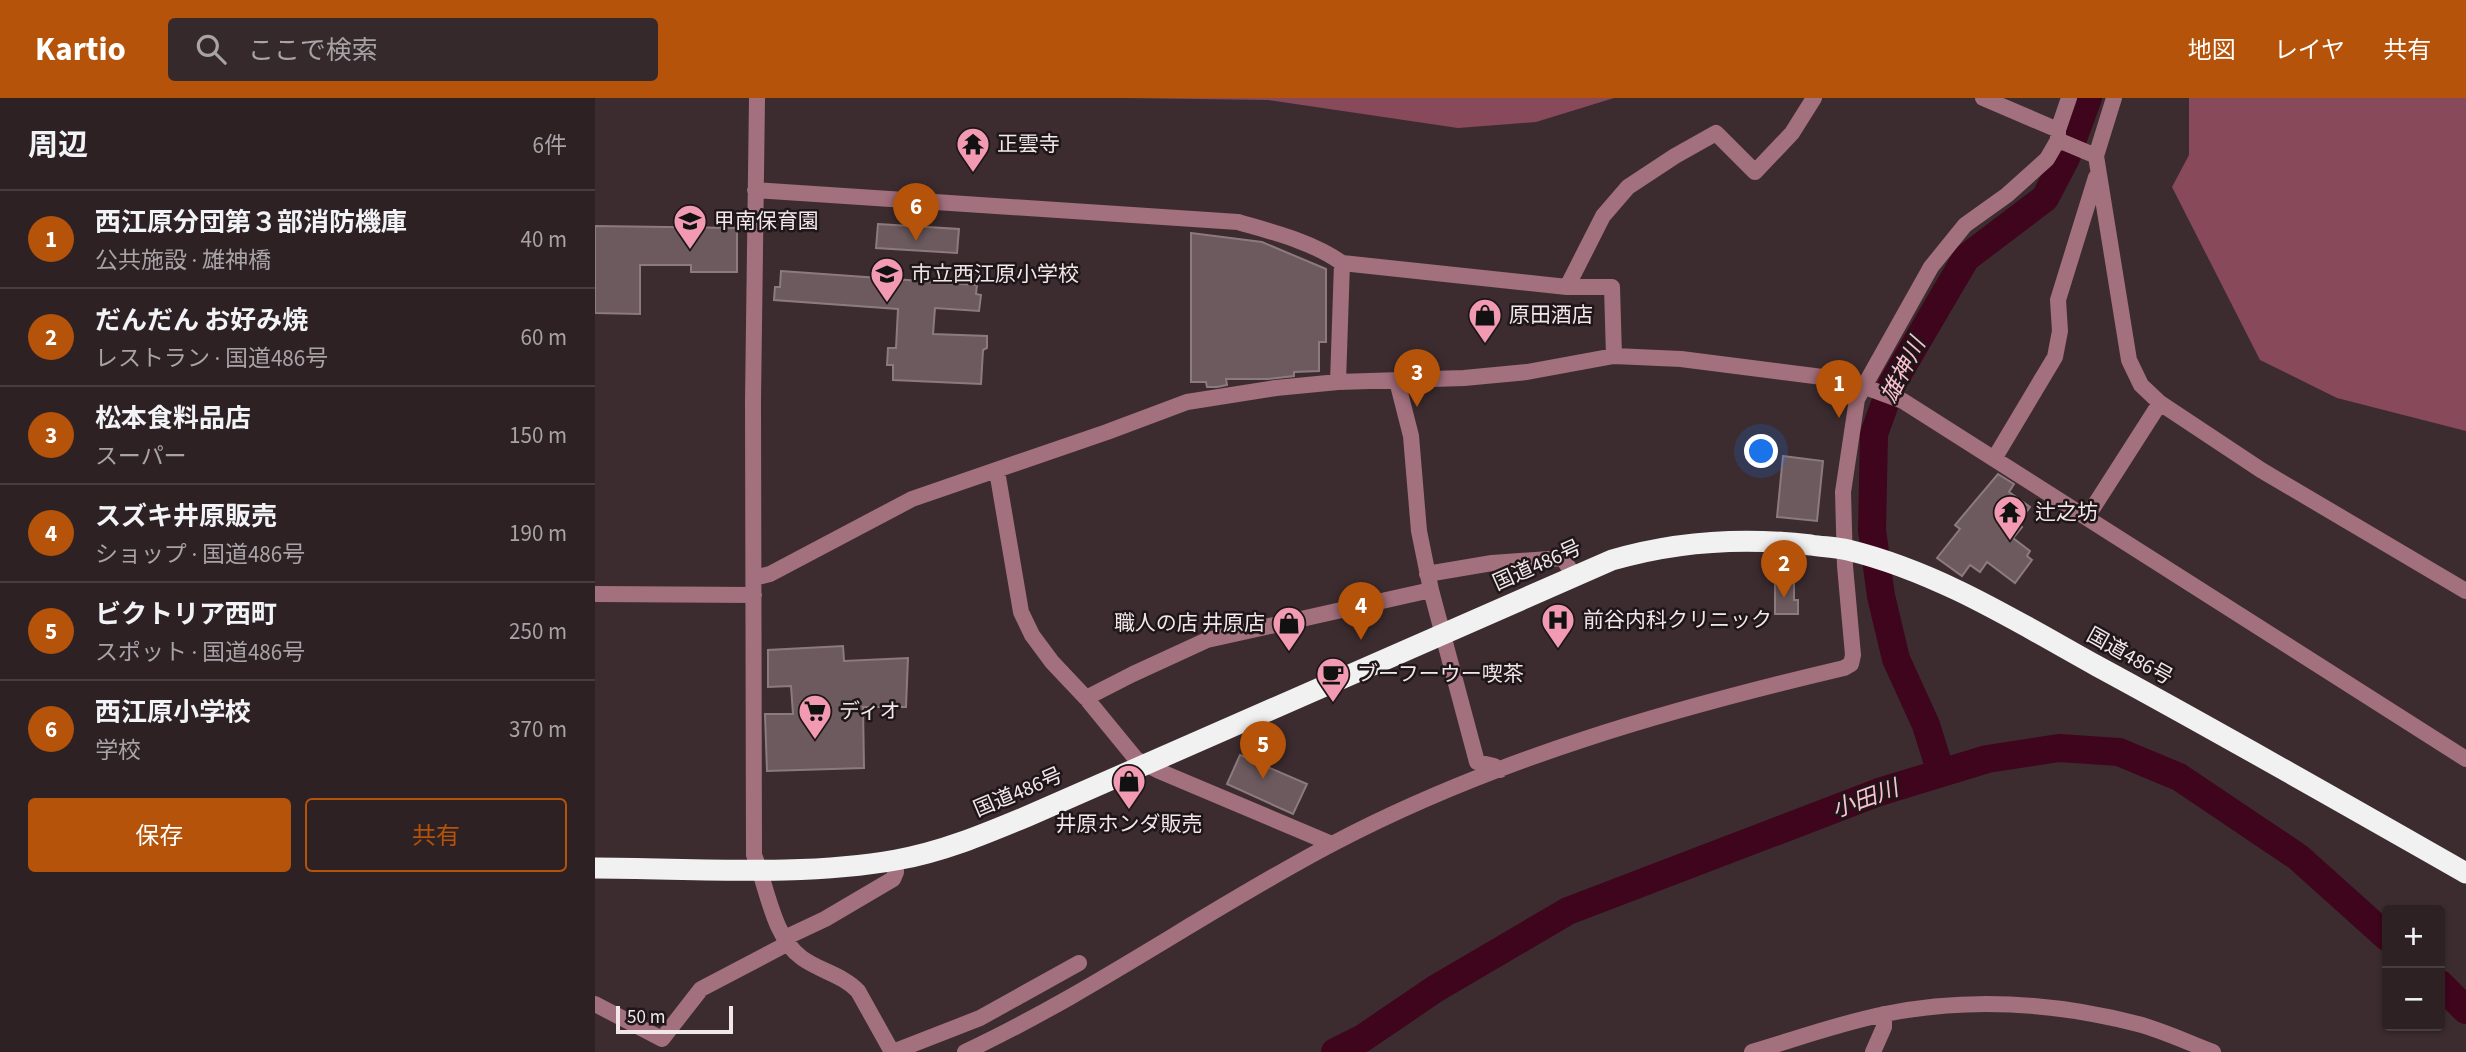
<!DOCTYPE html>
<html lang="ja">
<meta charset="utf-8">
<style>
:root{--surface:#2d2124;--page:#35292c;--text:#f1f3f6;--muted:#a7a3a6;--line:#483e41;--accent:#b45309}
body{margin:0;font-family:"Source Sans 3","Noto Sans JP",sans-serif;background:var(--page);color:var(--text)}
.controls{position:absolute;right:21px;bottom:21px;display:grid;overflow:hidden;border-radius:7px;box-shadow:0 2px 5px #0004}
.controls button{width:63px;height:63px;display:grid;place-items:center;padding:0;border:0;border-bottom:2px solid var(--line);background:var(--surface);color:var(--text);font:35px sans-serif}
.scale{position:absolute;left:21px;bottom:18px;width:117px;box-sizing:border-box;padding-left:7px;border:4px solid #f1e6e9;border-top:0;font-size:19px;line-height:24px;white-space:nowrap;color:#f1e6e9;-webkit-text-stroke:5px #1e1618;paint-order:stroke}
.you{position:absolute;left:1167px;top:354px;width:24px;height:24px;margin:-18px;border:5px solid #fff;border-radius:50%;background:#1a73e8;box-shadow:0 0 0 10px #1a73e833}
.badge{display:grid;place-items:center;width:46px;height:46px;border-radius:50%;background:var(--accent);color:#fff;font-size:23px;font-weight:700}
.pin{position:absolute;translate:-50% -58px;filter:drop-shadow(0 2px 4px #0008)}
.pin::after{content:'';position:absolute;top:37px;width:24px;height:21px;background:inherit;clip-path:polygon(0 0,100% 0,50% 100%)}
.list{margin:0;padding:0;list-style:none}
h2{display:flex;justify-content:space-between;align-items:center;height:91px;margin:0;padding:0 28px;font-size:30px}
h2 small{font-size:23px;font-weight:400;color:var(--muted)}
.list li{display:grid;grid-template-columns:46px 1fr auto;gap:21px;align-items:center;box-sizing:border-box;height:98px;padding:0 28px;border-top:2px solid var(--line)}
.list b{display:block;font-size:26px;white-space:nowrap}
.list p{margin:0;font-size:23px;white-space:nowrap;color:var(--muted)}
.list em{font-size:23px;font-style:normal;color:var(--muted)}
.actions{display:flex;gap:14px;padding:21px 28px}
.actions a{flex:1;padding:16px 0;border:2px solid var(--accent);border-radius:7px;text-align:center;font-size:24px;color:var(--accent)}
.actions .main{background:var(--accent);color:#fff}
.icon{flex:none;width:38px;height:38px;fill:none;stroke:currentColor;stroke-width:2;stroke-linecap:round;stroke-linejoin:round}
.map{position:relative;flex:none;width:1871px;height:954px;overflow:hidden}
header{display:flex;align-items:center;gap:42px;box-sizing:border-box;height:98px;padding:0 35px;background:var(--accent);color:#fff}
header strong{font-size:33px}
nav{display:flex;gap:38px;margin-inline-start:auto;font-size:24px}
.search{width:490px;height:63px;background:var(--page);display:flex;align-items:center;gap:18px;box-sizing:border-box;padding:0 24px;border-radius:7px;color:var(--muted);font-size:26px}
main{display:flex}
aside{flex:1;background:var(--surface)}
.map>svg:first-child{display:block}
.forest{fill:#88495b}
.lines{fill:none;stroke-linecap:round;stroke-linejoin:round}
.river{stroke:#3e051c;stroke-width:28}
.building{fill:#6c5a5e;stroke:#8d7a7f;stroke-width:2}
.minor{stroke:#a3707d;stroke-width:16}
.highway{stroke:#f1f1f1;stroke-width:21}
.labels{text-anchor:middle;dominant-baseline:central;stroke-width:5;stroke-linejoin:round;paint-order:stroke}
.poi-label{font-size:21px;fill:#f1e6e9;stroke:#1e1618;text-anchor:start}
.street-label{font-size:21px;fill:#f1e6e9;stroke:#1e1618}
.water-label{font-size:23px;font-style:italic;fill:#fcc1d0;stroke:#1e1618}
</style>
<header>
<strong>Kartio</strong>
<div class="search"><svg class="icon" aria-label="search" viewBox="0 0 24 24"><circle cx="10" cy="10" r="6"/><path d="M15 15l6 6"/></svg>ここで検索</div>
<nav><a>地図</a><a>レイヤ</a><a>共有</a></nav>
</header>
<main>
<aside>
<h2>周辺<small>6件</small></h2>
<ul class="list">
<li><span class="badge">1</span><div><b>西江原分団第３部消防機庫</b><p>公共施設 · 雄神橋</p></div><em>40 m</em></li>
<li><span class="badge">2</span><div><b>だんだん お好み焼</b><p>レストラン · 国道486号</p></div><em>60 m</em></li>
<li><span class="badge">3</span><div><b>松本食料品店</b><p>スーパー</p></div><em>150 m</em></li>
<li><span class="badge">4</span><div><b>スズキ井原販売</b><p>ショップ · 国道486号</p></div><em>190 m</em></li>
<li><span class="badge">5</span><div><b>ビクトリア西町</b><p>スポット · 国道486号</p></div><em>250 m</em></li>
<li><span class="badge">6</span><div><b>西江原小学校</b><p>学校</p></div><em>370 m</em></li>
</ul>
<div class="actions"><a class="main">保存</a><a>共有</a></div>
</aside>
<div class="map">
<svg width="1871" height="954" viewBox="0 0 1871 954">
<rect width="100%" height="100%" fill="#3c2c30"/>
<path class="forest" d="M530,0H1019L941,24L863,30L673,2Z
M1594,0H1871V333L1742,300L1665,262L1577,89L1594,57Z"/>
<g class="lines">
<path class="river" d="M1346,675L1331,627L1301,561L1286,498L1277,432L1279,336L1297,286L1371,160L1450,100L1471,60L1493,0
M1845,886L1871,912
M740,954L768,940L840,891L973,813L1284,694L1392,661L1464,650L1524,654L1584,679L1703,759L1792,839"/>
</g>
<path class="building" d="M283,126L364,131L362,155L281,150Z
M0,128L142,130V174H96V167H45V216L0,215Z
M596,135L667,144L731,171V244H724V273L699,274V278L673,281H631L632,287L622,289H612L611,284H596Z
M186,173L382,187L381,196L386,197L384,213L340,210L338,236L392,238V250L388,252L386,286L298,282V267H292L293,250H301L303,211L179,202L180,189H185Z
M1188,358L1228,363L1222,423L1182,419Z
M1403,376L1419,386L1414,394L1435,409L1423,425L1427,429L1418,440L1435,453L1432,458L1437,462L1420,485L1392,464L1385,474L1375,467L1367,478L1342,460L1365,431L1360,427Z
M1180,477L1199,478V502H1203V516H1180Z
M248,548L249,563L313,560L311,609H268L269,670L172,673L170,616H198L196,588L173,589V552Z
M645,657L712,686L698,716L632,686Z"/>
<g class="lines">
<path class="minor" d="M162,0L158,303L159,757C172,788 178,840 207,860C225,873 248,877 263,893L297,954
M1388,0L1463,32
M1519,0L1501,58L1534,262L1546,287L1565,305L1666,372L1871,493
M1463,42L1501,58
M160,92L643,124C678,134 718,144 747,165L972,189H1017L1019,258
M972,189L1008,118L1033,89L1080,58L1121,35L1160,74L1197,35L1219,0
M802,283L816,338L824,433L836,492L882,664L899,668L905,672
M743,284L747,165
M1399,361L1460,259L1465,233L1463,202L1501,79
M402,373L426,514L437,537L457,564L491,600L541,661L564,673L737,746
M1492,419L1565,305
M832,476L897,465L968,460L978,477
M159,480L175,476L317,401L512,334L592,304L681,290L743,284L869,280L932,274L1019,258L1086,261L1251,282L1308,303L1871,661
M0,496L159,497
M491,600L538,576L612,542L836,492
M0,906L67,941L106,891L186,849L196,837L230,821L298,781L301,774L300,762
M298,954L385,920L484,865
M370,954C498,894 613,811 739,745C899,661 1075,611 1249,570L1256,566L1258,557L1250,468L1248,394L1262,301L1336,169L1370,127L1412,97L1452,61L1463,42V32L1474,0
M1157,954C1201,941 1245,925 1290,916C1374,899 1461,905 1543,926C1569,933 1594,945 1618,954
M1278,954L1289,929V916"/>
<path class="highway" d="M0,770C96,770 207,779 301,762C347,754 390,736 433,718L1017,462C1082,443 1148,439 1216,447C1228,449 1241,449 1253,452C1343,474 1421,523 1502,568C1626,635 1748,705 1871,775"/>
</g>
<defs>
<symbol id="temple-pin" viewBox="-11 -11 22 30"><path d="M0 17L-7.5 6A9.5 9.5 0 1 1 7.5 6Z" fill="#f19ab2" stroke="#1e1618"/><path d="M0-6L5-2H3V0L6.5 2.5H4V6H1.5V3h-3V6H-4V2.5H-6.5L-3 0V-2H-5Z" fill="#111"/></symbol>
<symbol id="school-pin" viewBox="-11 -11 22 30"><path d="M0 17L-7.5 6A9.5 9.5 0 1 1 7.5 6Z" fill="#f19ab2" stroke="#1e1618"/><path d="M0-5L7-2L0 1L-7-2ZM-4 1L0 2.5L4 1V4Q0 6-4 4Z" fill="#111"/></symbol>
<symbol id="shop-pin" viewBox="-11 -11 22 30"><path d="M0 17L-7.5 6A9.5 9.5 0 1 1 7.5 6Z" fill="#f19ab2" stroke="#1e1618"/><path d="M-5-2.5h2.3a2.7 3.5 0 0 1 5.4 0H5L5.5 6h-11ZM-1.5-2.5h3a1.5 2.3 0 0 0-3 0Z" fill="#111"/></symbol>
<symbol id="hospital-pin" viewBox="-11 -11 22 30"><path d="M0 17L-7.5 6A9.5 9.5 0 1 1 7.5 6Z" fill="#f19ab2" stroke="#1e1618"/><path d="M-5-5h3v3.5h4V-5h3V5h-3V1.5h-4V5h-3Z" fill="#111"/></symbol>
<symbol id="cafe-pin" viewBox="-11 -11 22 30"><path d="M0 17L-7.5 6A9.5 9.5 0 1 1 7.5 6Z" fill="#f19ab2" stroke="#1e1618"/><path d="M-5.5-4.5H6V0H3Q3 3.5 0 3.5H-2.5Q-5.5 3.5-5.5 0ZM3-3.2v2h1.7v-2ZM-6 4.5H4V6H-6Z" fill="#111"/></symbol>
<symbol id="supermarket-pin" viewBox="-11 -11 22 30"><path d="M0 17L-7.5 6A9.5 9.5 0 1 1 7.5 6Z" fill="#f19ab2" stroke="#1e1618"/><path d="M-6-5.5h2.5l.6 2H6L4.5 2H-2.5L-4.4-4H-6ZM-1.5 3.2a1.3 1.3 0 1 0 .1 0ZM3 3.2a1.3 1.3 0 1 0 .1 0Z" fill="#111"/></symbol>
</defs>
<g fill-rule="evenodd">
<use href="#temple-pin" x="359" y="27" width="38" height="52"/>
<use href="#school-pin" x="76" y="104" width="38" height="52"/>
<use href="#school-pin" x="273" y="157" width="38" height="52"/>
<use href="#shop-pin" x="871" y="198" width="38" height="52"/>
<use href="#temple-pin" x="1396" y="395" width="38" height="52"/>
<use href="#hospital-pin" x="944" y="503" width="38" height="52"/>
<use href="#shop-pin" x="675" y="506" width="38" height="52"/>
<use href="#cafe-pin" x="719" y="557" width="38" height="52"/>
<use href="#supermarket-pin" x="201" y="594" width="38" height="52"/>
<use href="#shop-pin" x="515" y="664" width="38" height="52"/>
</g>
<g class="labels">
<g class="poi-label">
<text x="402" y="46">正雲寺</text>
<text x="119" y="123">甲南保育園</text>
<text x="316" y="176">市立西江原小学校</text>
<text x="914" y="217">原田酒店</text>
<text x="1440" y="414">辻之坊</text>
<text x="988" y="522">前谷内科クリニック</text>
<text x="670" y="525" text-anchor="end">職人の店 井原店</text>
<text x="762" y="576">ブーフーウー喫茶</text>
<text x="244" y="613">ディオ</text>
<text x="534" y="726" text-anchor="middle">井原ホンダ販売</text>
</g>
<g class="street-label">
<text transform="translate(942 467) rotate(-24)">国道486号</text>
<text transform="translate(1535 558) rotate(29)">国道486号</text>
<text transform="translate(423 694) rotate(-23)">国道486号</text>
</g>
<g class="water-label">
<text transform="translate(1308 272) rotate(-63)">雄神川</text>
<text transform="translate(1270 701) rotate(-20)">小田川</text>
</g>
</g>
</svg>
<div class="controls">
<button>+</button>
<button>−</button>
</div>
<div class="scale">50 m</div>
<div class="you"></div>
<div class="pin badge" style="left:1244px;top:320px">1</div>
<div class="pin badge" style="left:1189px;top:500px">2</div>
<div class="pin badge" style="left:822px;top:309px">3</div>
<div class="pin badge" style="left:766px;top:542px">4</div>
<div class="pin badge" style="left:668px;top:681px">5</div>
<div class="pin badge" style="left:321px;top:143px">6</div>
</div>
</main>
